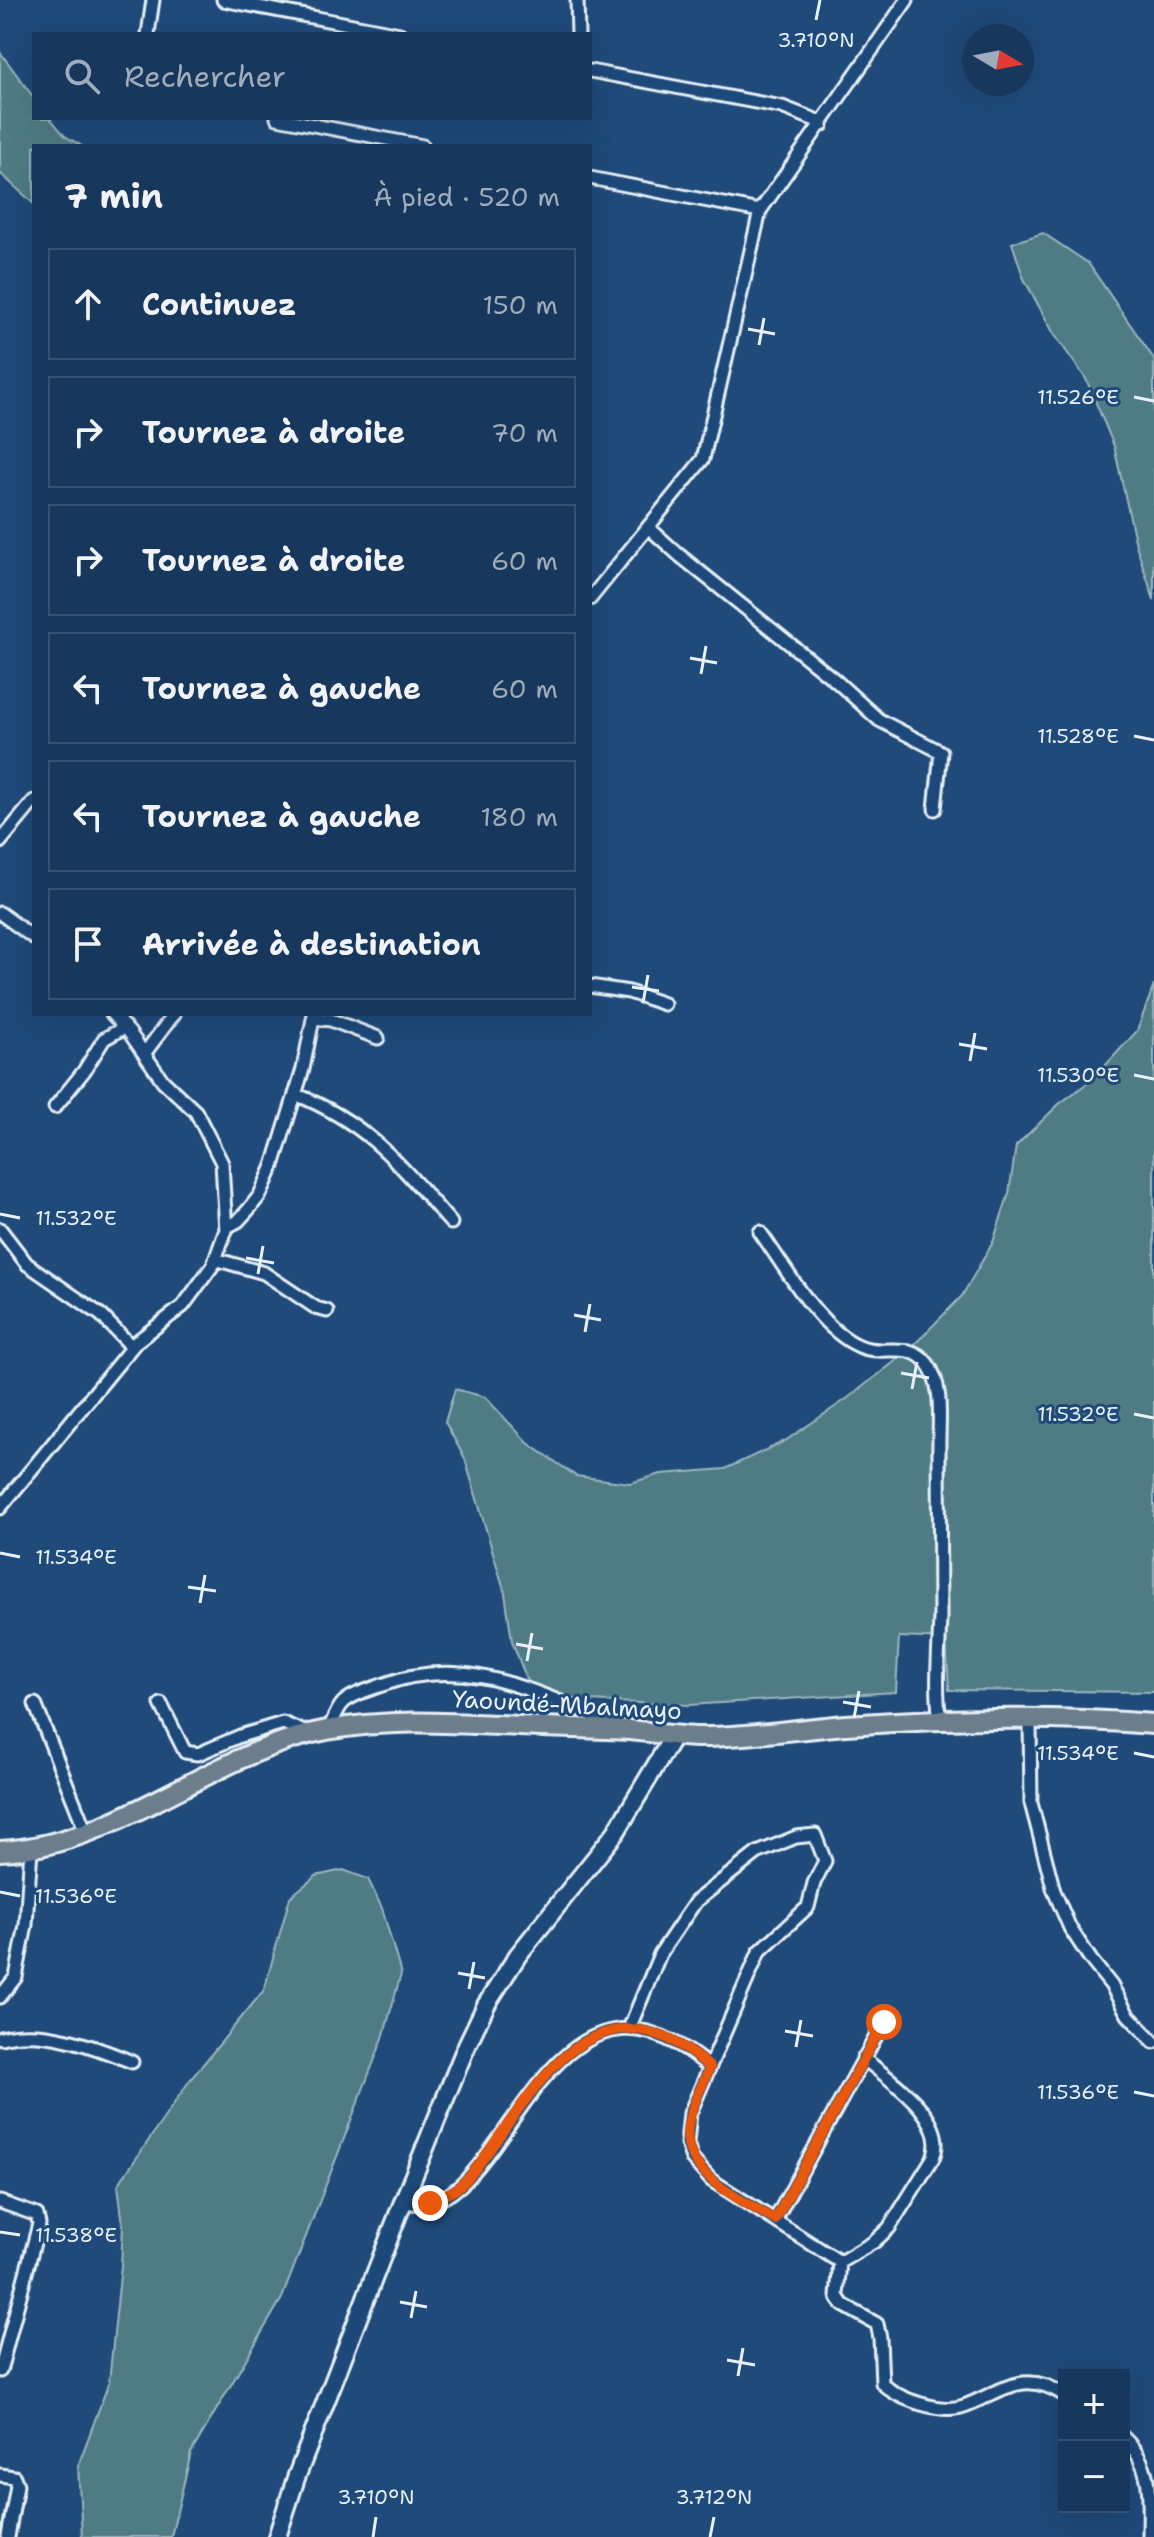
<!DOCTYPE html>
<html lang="fr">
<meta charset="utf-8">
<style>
:root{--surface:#17385c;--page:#203f62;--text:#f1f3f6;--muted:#9eacbb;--line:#365272}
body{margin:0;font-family:"Shantell Sans",sans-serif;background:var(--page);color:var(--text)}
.controls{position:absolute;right:24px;bottom:24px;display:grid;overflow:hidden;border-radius:0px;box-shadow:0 8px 32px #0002}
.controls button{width:72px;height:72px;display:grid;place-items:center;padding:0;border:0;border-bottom:2px solid var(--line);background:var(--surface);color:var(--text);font:40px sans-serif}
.compass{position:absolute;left:962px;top:24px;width:72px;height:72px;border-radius:50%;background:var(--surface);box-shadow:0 8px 32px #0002;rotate:100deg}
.stop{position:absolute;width:24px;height:24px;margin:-18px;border:6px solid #ea580c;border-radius:50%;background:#fff}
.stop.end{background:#ea580c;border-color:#fff;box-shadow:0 2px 8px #0008}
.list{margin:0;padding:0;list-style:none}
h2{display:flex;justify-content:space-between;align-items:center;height:104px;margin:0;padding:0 32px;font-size:34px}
h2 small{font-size:26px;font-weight:400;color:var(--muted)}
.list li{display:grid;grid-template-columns:52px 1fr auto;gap:24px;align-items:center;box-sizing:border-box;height:112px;margin:0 16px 16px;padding:0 16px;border:2px solid var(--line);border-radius:0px}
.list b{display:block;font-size:30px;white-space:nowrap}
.list em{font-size:26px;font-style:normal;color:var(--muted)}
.icon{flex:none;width:44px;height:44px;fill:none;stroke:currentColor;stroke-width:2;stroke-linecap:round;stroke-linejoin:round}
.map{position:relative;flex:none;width:1154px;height:2537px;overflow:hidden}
.search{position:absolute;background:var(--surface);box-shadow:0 8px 32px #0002;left:32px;top:32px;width:560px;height:88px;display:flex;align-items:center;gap:20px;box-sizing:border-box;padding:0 28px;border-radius:0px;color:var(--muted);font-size:30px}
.panel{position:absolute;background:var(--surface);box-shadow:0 8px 32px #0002;left:32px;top:144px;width:560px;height:872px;border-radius:0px}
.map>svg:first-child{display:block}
.green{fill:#507c84;stroke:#9cb6be;stroke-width:2}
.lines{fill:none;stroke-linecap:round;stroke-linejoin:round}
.minor-casing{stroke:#e8f1f8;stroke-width:17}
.secondary-casing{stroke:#e8f1f8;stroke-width:22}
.trunk-casing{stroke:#e8f1f8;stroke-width:24}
.minor{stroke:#1f4a7a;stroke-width:11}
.secondary{stroke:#1f4a7a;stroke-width:16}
.trunk{stroke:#6c7d8c;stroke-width:18}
.route{stroke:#ea580c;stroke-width:10}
.ticks{fill:none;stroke:#e8f1f8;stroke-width:3}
.labels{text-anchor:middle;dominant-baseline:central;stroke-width:6;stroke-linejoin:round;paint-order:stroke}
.street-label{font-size:24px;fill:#e8f1f8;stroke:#1f4a7a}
.ticks-label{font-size:20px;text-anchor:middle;fill:#e8f1f8;stroke:#1f4a7a;stroke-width:6;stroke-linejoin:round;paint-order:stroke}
</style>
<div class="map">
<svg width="1154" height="2537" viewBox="0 0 1154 2537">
<rect width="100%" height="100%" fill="#1f4a7a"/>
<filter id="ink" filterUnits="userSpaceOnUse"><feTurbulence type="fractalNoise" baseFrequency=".0125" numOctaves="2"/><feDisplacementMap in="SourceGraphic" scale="16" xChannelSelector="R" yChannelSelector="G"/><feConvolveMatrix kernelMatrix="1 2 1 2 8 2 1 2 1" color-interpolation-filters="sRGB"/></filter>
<g filter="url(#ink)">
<path class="green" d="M0,52L34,98V118H50L65,136L82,146H34V204L0,173Z
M1043,233L1088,263L1154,359V600L1136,545L1114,446L1086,379L1054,334L1024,279L1012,243Z
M1154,985V1692L949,1690L946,1639L899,1637L896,1692L688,1705L534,1699L512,1641L505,1593L465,1459L445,1422L455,1389L485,1397L528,1443L576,1476L630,1483L661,1474L725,1469L785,1441L848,1398L907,1352L962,1296L993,1242L1009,1193L1016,1146L1059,1104L1094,1078L1137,1031Z
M343,1870L368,1879L382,1908L401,1974L383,2038L282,2298L191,2453L171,2537H82L78,2466L109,2382L121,2266L123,2225L118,2185L190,2080L264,1990L290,1897L316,1876Z"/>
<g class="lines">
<defs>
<path id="minor" d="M223,0L400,34
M577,0L578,34
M148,34L153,0
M590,71L782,107L813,119L822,125
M277,118L423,146
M590,178L760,211
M648,527L679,555L836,681L879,720L941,752L935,809
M590,599L703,459L760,211L907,0
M0,842L34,801
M0,913L34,938
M590,986L629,992L664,1004
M112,1014L129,1032L163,1081L196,1112L222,1163L226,1231
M314,1018L331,1020L378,1038
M144,1054L174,1014
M295,1094C370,1124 400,1165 451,1223
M55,1107L84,1071L104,1039L125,1027
M0,1229L27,1264L101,1315L132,1347
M760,1232C786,1268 818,1328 859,1346C882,1357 910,1340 927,1363C945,1386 938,1425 939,1452C939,1507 940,1562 940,1617C939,1652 935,1686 940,1721
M215,1259L264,1273L316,1308L327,1311
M0,1508L136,1342L183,1306L213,1265L227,1227L238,1221L249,1209L260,1195L273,1166L303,1069L314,1014
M35,1704L86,1832
M161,1704L185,1752L198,1754L240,1736L283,1723L309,1734
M1030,1721L1031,1803L1054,1891L1070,1928L1091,1960L1111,1985L1128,2015L1154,2042
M328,1730C333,1722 337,1709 343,1703C352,1694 371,1689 382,1685C464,1654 531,1691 606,1720L619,1728
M0,1997L16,1977L26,1925L31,1848
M629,2029L660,1954L696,1901L757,1853L796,1837L815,1835L825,1861L814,1883L808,1907L759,1952L690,2113L687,2143L692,2159L711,2180L840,2262
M1,2038C43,2027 93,2046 132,2062
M863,2058C890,2080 950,2119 933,2158L889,2228L874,2242L840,2262L837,2296L843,2305L877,2324L880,2338L882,2383C898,2400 942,2414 964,2406C1002,2392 1023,2368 1064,2395
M0,2202L37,2215L39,2224L0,2371
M403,2202C411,2203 420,2205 428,2203C452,2199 470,2177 484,2159C531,2099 581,1991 675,2043C688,2049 699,2059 710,2067
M775,2220L884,2022
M1124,2438C1154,2467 1149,2498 1149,2537
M0,2475L14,2477L17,2485L8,2537"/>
<path id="secondary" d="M277,2537L296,2478L403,2202L466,2047L486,2005L518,1955L616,1832L674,1735"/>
<path id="trunk" d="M0,1851C119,1846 212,1751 327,1730C392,1718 455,1723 520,1726C556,1728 593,1728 629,1730C653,1732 677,1737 701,1737C749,1737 798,1729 846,1725C947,1718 1052,1716 1154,1724"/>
</defs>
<use href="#minor" class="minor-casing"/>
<use href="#secondary" class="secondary-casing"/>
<use href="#trunk" class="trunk-casing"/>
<use href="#minor" class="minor"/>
<use href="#secondary" class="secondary"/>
<use href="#trunk" class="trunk"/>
</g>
</g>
<g class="lines" filter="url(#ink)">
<path class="route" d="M430,2203L456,2189L468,2178C520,2117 575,1988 675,2042C688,2049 699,2059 710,2067C703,2084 693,2102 689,2120C676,2173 738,2197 775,2220L884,2022"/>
</g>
<path class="ticks" d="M816,20L820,0M748,329L775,334M759,345L764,318M1134,397L1154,401M690,658L717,663M701,674L706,646M1134,736L1154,740M632,987L659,991M643,1003L648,975M959,1044L987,1049M970,1061L975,1033M1134,1075L1154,1079M0,1214L20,1218M246,1258L274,1263M258,1274L263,1246M574,1315L601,1320M585,1332L590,1304M901,1373L929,1378M912,1389L917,1362M1134,1414L1154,1418M0,1553L20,1557M188,1587L216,1591M200,1603L205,1575M516,1644L543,1649M527,1661L532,1633M843,1702L871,1707M854,1718L859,1691M1134,1753L1154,1757M0,1892L20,1896M458,1973L485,1978M469,1989L474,1962M785,2031L813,2036M796,2047L801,2020M1134,2092L1154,2096M0,2232L20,2235M400,2302L427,2307M411,2318L416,2291M727,2360L755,2365M738,2376L743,2348M373,2537L376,2517M710,2537L714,2517"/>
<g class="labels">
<g class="street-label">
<text transform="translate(567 1705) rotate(3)">Yaoundé-Mbalmayo</text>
</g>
</g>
<g class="ticks-label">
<text x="816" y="47">3.710°N</text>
<text x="1078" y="404">11.526°E</text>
<text x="1078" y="743">11.528°E</text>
<text x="1078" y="1082">11.530°E</text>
<text x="76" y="1225">11.532°E</text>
<text x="1078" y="1421">11.532°E</text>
<text x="76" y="1564">11.534°E</text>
<text x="1078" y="1760">11.534°E</text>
<text x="76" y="1903">11.536°E</text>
<text x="1078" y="2099">11.536°E</text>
<text x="76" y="2242">11.538°E</text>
<text x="376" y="2504">3.710°N</text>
<text x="714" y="2504">3.712°N</text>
</g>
</svg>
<div class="controls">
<button>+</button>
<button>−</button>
</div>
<svg class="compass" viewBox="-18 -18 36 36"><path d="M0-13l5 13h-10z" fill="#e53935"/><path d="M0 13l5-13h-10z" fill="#9eacbb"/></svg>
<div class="stop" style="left:884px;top:2022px"></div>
<div class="stop end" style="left:430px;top:2203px"></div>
<div class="search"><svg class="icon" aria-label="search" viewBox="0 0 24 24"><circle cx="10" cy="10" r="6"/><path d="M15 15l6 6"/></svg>Rechercher</div>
<section class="panel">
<h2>7 min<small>À pied · 520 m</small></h2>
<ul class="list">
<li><svg class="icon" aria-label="ahead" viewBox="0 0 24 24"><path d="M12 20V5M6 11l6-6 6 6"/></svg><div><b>Continuez</b></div><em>150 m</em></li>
<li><svg class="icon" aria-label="right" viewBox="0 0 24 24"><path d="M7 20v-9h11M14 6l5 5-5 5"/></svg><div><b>Tournez à droite</b></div><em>70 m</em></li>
<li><svg class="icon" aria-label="right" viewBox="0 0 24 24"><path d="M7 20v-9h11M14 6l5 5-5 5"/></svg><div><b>Tournez à droite</b></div><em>60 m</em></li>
<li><svg class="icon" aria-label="left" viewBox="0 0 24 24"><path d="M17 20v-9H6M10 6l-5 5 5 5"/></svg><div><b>Tournez à gauche</b></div><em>60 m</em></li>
<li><svg class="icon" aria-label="left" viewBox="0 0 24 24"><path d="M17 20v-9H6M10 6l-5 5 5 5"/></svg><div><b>Tournez à gauche</b></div><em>180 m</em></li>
<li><svg class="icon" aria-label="arrive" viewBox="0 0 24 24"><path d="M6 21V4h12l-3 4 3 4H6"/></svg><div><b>Arrivée à destination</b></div></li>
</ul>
</section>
</div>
